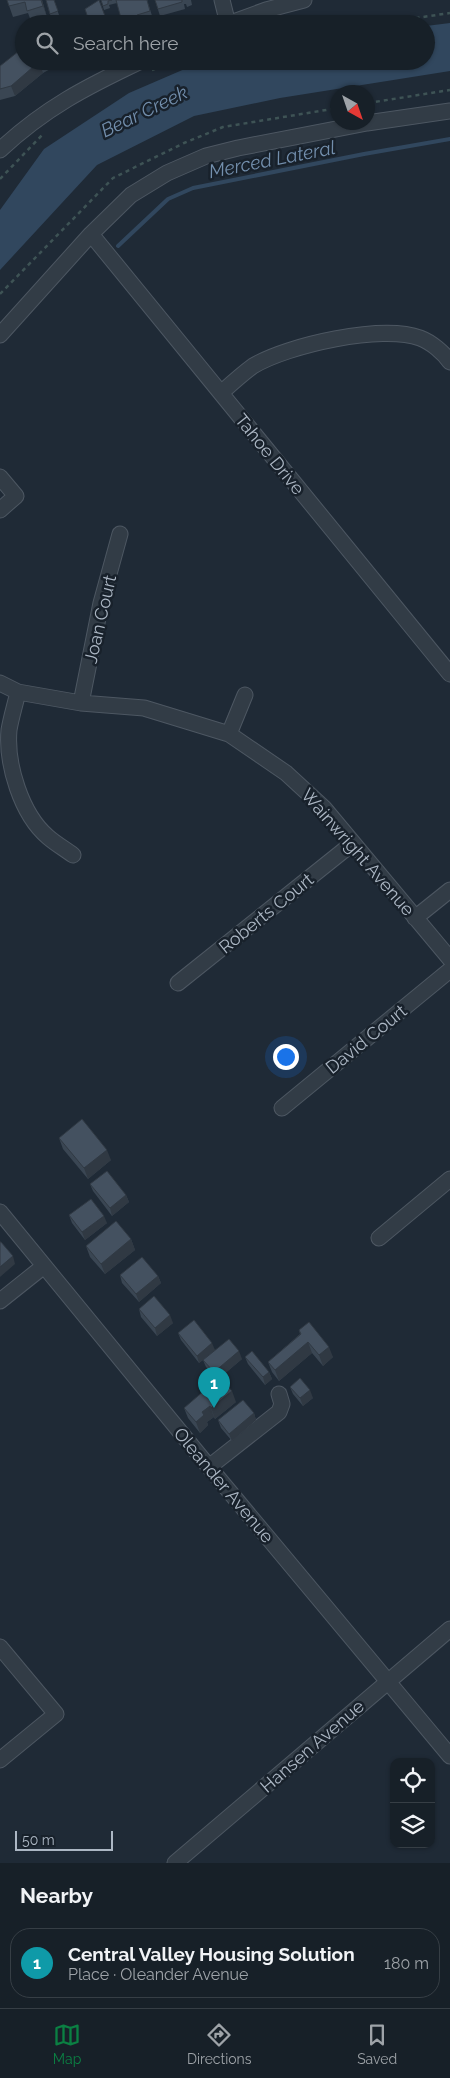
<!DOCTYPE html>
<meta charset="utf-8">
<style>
:root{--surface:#172028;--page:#202830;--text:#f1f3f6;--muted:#9ea3a8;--line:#363e45;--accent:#0b8043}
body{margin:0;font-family:Raleway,sans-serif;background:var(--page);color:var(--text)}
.controls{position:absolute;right:15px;bottom:15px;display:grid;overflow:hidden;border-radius:10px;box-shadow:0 1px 4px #0004}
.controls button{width:45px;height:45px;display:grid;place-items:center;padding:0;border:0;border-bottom:1px solid var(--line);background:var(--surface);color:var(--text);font:25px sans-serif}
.compass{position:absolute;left:330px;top:85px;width:45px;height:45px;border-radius:50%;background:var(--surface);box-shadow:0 1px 4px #0004;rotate:140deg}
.scale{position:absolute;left:15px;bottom:12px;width:98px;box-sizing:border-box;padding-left:5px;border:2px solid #acb7c4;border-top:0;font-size:14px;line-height:18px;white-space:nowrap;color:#acb7c4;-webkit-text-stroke:4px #18212b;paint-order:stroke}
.you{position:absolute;left:285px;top:1056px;width:18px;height:18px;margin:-12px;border:4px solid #fff;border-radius:50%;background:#1a73e8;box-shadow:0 0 0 8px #1a73e833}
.badge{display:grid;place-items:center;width:32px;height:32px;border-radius:50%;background:var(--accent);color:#fff;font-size:16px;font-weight:700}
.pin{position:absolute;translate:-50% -41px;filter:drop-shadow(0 1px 2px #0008)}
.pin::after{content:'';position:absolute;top:26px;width:18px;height:15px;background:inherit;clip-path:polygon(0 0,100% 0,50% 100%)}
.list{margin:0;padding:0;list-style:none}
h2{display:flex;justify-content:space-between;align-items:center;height:65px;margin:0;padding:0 20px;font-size:21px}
h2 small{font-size:16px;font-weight:400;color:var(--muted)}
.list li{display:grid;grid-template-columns:32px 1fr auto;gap:15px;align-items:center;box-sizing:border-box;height:70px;margin:0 10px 10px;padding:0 10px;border:1px solid var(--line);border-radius:20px}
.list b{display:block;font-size:19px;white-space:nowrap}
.list p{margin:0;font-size:16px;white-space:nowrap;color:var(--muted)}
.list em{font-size:16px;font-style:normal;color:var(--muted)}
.icon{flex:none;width:28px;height:28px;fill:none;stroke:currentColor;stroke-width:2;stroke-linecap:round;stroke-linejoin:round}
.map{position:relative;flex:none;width:450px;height:1863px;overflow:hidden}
.search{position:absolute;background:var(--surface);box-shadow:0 1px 4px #0004;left:15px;right:15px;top:15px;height:55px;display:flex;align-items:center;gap:12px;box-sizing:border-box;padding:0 18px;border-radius:28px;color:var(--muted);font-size:19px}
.sheet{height:145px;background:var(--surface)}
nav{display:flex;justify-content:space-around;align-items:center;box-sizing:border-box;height:70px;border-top:1px solid var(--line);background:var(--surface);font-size:14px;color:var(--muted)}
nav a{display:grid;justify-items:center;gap:2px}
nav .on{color:var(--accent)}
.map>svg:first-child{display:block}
.water{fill:#31475e}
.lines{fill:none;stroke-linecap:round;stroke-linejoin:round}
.stream{stroke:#31475e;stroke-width:4}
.minor-casing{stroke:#4d5762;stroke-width:17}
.path{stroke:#3e5355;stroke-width:2.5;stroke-dasharray:4 4;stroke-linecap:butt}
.minor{stroke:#323c46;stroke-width:15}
.wall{fill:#3a4653}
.shaded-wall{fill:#303943}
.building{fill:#445160;stroke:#303943}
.labels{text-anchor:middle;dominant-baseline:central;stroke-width:5;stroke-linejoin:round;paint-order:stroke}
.street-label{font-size:18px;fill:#acb7c4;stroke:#18212b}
.water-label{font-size:19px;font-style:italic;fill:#738fad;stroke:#18212b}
</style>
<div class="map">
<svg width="450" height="1863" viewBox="0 0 450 1863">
<rect width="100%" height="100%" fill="#1f2a36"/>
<path class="water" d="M450,23V71L280,98L194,116L97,165L0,270V210L44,149L129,93L187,68L219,61H426V26Z"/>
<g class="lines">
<path class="stream" d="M118,246L168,199L193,188L364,154L450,139"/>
<defs>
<path id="minor" d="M222,0L228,24
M228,24L266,10L304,0
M0,150C45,108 86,87 141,61
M91,234L450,674
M0,335L91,234L131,195L167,173L206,156L238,148L367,123L450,111
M221,393C231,384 242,374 253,366C288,345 382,324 420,338C431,342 444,353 450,362
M0,477L16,496L0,510
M0,683L18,692L81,703L144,708L229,734L286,773L324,808L450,959
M18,692C15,705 11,718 9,730C6,764 21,814 48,837C56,844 65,849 73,855
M81,703L101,603L120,534
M229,734L245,695
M415,918L450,890
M178,983L353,843
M282,1108L450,970
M0,1212L209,1467L450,1756
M379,1238L450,1179
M0,1301L44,1266
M209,1467L279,1412L282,1404L279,1394
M0,1647L56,1714L0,1760
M175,1863L450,1629"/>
</defs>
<use href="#minor" class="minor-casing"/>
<path class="path" d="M376,24L450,13
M152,70L177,61
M368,103L450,90
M0,179L44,133
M0,294L113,178L184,143L223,127L338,108"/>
<use href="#minor" class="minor"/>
</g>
<path class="wall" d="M7,0H42L47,17L31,21L28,13L13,17Z
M46,0H54L59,15L51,18Z
M101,0H147L154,22L147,24H123L117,3L109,5L110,8L104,10Z
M155,0H191L192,5L187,7L186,4H184L185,9L160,16Z
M24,61H65L43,73L15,96L0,100V66Z
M59,1138L111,1160L88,1179L63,1149Z
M90,1184L126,1195L129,1202L112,1216L93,1191Z
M69,1215L107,1223L85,1240L72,1223Z
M131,1239L135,1250L105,1274L90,1257L86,1246Z
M120,1275L158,1276L161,1283L139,1302L122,1283Z
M139,1309L173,1323L157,1336L141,1317Z
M299,1330L333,1357L323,1366L312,1353L279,1381L272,1372L268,1362L300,1334Z
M178,1333L215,1350L242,1359L217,1380L206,1367L203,1360L211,1354L199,1363L181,1340Z
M245,1357L269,1372L272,1379L265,1385L248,1364Z
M290,1387L313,1398L303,1406L293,1394Z
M236,1402L215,1419L214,1417L207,1422L208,1425L200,1433L188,1418L184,1408Z
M254,1413L256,1420L232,1441L221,1428L218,1420Z"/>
<path class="shaded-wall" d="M41,0H42L47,17L43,6Z
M39,62L43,73L15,96L11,86Z
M107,1150L111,1160L88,1179L84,1168Z
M126,1195L129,1202L112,1216L110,1208Z
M104,1216L107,1223L85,1240L82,1232Z
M131,1239L135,1250L105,1274L101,1264Z
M13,1256L15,1264L0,1277V1267Z
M158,1276L161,1283L139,1302L136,1294Z
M170,1315L173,1323L157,1336L155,1328Z
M308,1342L312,1353L279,1381L275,1370Z
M212,1343L215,1350L199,1363L197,1356Z
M329,1347L333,1357L323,1366L319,1355Z
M239,1351L242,1359L217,1380L214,1372Z
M269,1372L272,1379L265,1385L263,1377Z
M310,1390L313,1398L303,1406L300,1398Z
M232,1391L236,1402L215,1419L211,1408Z
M210,1406L214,1417L207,1422L208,1425L200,1433L196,1422L202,1412Z
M254,1413L256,1420L232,1441L229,1434Z"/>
<path class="building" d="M7,0H41L43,6L27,11L25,2L9,6Z
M46,0H54L58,11L50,14Z
M99,0L108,24H88L87,22L89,21L85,9Z
M101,0H112L108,1V4L103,6Z
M116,0H147L150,11L137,15L138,18L122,22Z
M155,0H182V2L158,9Z
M66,20L68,24H57Z
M24,47V61H40L11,86L0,89V66Z
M82,1119L107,1150L84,1168L59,1138Z
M107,1171L126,1195L110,1208L90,1184Z
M91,1199L104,1216L82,1232L69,1215Z
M116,1221L131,1239L101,1264L86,1246Z
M0,1242H1L13,1256L0,1267Z
M142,1257L158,1276L136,1294L120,1275Z
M154,1296L170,1315L155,1328L139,1309Z
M194,1320L212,1343L197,1356L178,1333Z
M309,1322L329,1347L319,1355L308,1342L275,1370L268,1362L301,1334L299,1330Z
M229,1339L239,1351L214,1372L203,1360Z
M252,1351L269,1372L263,1377L245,1357Z
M220,1377L232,1391L211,1408L210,1406L202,1412L204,1415L196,1422L184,1408Z
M300,1378L310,1390L300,1398L290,1387Z
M243,1400L254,1413L229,1434L218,1420Z"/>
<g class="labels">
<g class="street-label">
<text transform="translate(270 454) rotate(51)">Tahoe Drive</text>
<text transform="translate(100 619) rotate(-77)">Joan Court</text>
<text transform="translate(358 852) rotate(49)">Wainwright Avenue</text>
<text transform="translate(266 913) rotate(-39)">Roberts Court</text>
<text transform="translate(366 1039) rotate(-39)">David Court</text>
<text transform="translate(224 1485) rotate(50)">Oleander Avenue</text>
<text transform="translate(312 1746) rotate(-41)">Hansen Avenue</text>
</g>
<g class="water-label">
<text transform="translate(144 111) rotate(-26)">Bear Creek</text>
<text transform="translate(272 159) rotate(-11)">Merced Lateral</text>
</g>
</g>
</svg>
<div class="controls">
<button><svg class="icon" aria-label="locate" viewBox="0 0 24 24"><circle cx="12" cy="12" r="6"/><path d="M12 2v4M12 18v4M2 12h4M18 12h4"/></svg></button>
<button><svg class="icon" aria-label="layers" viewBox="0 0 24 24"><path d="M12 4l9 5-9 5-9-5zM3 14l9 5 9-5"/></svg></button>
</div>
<svg class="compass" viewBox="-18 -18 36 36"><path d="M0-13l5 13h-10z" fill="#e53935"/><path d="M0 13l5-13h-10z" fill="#9ea3a8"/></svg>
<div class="scale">50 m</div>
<div class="you"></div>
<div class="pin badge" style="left:214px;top:1408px;background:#0f9aa8">1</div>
<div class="search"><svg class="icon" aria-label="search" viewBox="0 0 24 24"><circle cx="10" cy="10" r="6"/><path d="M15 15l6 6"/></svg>Search here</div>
</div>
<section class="sheet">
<h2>Nearby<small></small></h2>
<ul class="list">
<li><span class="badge" style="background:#0f9aa8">1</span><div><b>Central Valley Housing Solution</b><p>Place · Oleander Avenue</p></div><em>180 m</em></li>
</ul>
</section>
<nav>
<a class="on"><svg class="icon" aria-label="map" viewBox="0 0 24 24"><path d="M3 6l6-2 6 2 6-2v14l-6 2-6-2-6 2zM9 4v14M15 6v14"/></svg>Map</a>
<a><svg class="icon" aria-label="directions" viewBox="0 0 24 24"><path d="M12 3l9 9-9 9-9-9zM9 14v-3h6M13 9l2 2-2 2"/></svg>Directions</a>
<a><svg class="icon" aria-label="saved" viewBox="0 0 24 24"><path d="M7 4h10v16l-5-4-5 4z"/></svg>Saved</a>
</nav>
